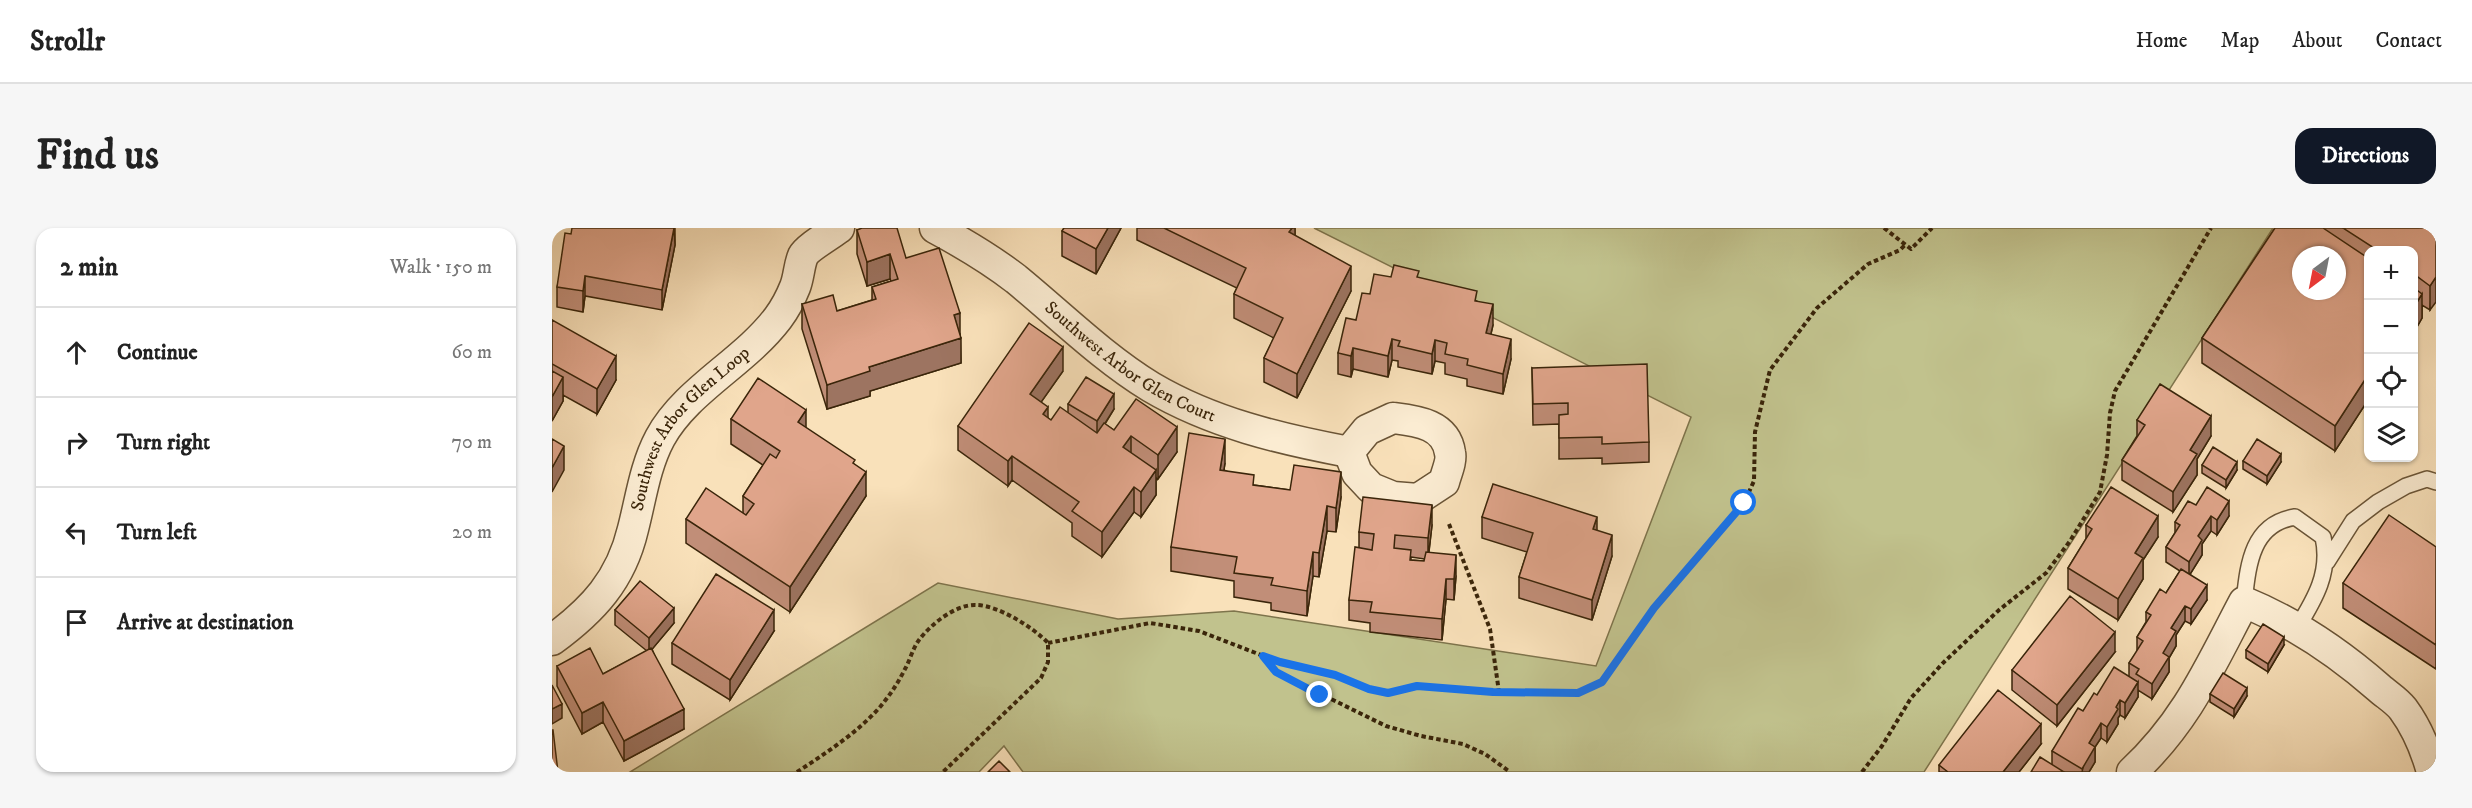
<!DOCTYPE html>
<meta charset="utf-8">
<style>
:root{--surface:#fff;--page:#f6f6f6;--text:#222;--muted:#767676;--line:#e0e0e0;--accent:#111827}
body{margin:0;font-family:"IM FELL DW Pica",serif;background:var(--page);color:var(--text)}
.controls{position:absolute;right:18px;top:18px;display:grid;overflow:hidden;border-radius:12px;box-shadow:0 2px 4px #0004}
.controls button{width:54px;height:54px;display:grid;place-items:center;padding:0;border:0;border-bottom:2px solid var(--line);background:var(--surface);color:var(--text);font:30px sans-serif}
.compass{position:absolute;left:1740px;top:18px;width:54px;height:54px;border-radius:50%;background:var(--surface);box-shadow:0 2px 4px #0004;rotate:212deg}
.stop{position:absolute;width:18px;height:18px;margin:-14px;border:4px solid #1a73e8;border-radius:50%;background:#fff}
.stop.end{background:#1a73e8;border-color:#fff;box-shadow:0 2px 6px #0008}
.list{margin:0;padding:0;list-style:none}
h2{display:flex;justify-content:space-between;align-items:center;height:78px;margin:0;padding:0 24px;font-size:26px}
h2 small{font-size:20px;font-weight:400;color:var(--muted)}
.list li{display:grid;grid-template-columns:39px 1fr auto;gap:18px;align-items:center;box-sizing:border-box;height:90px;padding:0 24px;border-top:2px solid var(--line)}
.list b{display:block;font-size:22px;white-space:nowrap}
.list em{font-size:20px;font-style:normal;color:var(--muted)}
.icon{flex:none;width:33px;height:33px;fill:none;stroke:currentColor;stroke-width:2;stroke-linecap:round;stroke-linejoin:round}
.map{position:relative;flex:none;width:1884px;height:544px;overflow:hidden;border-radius:18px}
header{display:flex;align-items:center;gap:36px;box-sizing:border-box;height:84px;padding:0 30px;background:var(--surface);border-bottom:2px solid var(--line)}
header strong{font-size:28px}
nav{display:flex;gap:33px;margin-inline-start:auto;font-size:21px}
.intro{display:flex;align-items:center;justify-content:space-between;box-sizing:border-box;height:144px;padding:0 36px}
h1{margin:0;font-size:42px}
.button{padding:15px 27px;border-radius:18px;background:var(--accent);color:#fff;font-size:21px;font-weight:700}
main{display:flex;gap:36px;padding:0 36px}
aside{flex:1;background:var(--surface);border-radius:18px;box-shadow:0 2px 4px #0004}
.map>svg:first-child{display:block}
.green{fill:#c1c28d;stroke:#7e744c;stroke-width:1.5}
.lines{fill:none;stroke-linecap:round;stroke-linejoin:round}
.service-casing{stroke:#6a5436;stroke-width:18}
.minor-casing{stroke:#6a5436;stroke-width:33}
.path{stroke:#3a250a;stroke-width:4;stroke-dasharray:4.5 3;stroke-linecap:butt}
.service{stroke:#fbecd2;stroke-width:15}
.minor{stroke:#fbecd2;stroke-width:30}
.wall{fill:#c18e78;stroke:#3a250a;stroke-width:1.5;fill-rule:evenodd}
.shaded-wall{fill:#9d7461;stroke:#3a250a;stroke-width:1.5}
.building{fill:#e0a58b;stroke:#3a250a;stroke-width:1.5;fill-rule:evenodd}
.route{stroke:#1a73e8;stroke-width:8}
.labels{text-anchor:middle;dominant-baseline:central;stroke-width:4.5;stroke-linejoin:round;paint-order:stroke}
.street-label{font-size:18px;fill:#3a250a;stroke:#fbecd2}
</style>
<header>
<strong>Strollr</strong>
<nav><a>Home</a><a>Map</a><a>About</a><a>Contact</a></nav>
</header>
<div class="intro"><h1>Find us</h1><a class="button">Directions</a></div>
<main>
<aside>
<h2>2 min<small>Walk · 150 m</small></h2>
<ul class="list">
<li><svg class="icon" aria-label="ahead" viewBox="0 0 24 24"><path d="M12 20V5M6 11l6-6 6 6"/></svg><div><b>Continue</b></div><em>60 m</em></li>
<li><svg class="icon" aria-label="right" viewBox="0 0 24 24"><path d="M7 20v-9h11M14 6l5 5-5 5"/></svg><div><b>Turn right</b></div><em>70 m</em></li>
<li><svg class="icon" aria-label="left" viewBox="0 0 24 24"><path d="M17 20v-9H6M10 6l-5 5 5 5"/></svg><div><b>Turn left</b></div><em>20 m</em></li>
<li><svg class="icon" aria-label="arrive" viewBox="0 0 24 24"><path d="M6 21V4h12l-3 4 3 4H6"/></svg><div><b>Arrive at destination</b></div></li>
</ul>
</aside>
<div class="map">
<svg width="1884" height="544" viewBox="0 0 1884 544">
<rect width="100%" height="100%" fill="#f9e1ba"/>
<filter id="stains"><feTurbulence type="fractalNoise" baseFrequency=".00333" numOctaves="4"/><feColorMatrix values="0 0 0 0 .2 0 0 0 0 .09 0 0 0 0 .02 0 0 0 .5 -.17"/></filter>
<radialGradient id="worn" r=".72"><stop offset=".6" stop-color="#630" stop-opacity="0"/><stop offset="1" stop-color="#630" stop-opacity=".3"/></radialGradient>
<path class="green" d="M762,0H1721L1372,544H471L452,518L427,544H78L386,355L566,391L682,383L1044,438L1139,189Z"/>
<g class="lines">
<defs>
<path id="service" d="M1775,334L1801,293L1826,274L1854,258L1875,251L1884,254
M1692,374C1696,338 1699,296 1743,289L1771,309C1779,344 1763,371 1745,400"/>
<g id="minor">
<path id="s1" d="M383,0C411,15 438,31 464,51C508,87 550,129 599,159C660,195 728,211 797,224"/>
<path d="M841,190C865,193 894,196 898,225C900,233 894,246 892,254L866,271L841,269L819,260L805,245L797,224L815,202Z"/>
<path id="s2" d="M0,412C41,382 69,352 81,301C89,270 93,238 108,210C134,162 192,135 226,90C232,82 239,69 243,59C247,49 247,37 251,28C255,20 279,6 287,0"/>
<path d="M1580,544C1635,493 1658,438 1692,374C1741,394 1787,425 1827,460C1835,467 1845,473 1851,481C1865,500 1874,522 1880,544"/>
</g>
</defs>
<use href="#service" class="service-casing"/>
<use href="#minor" class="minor-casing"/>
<path class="path" d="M1332,0L1359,21L1380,0
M897,296L938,401L947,464
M496,415L598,395L647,403L727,434L783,447L817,461L836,464L865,458L941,464L1026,465L1050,454L1102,380L1192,275L1202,253L1203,204L1218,142L1265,80L1316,36L1348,22L1354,16
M711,428L724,444L834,498L869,508L911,516L933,526L958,544
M245,544C274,525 305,505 328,479C338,467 346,455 353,441C358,432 361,420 367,412C379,396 404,376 424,377C446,377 482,400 496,415V434L489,450L391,544
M1310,544L1330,518L1359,470L1391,435L1447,382L1494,345L1518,313L1548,264L1555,227L1558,185L1563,163L1659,0"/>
<use href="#service" class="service"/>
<use href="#minor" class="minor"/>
</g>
<path class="wall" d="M123,0V17L110,82L33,68L31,84L5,79V59L19,6Z
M512,0H569L544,46L510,28V3Z
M585,0H743V8L799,63L745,170L712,154V130L722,110L682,90V66L685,60L585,12Z
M1723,0H1884L1878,82L1870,77V90L1862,104V22H1816V172L1783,223L1650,135V110Z
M305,2L354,30L408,106L409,135L318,163V168L275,181L250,101V76L285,83L320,72V59L339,53L338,51L315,58L305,26Z
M839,49L867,50L925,73L941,97L939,106L959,131L951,166L915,158V151L893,146V135L883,133L880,146L846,139V133L840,132L836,149L801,141L799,149L786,146V125L818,66Z
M0,92L64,152L45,186L11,167V173L0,193Z
M980,140L1097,214V234L1050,236V230L1007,231V196L981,197Z
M511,143L489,174L496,190L499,192L516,185V176L562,181L553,196L562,202L625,224L606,251L604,250V267L589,289L582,284L550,329L520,308V295L460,252L456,258L406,222V198Z
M179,191L254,200L303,237L314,268L238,384L134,315V291L191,285V268L211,237L179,216Z
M1585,192L1659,208L1645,231V247L1621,284L1570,252V232L1585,208Z
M1691,233L1729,234L1715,256L1691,241Z
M673,235L672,242L702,257L789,269L784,304L775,303L767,349L761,348L755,388L719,382V375L682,369V353L619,343V319Z
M1650,237L1685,242L1674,260L1650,245Z
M1644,277L1677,288L1665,307L1659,303L1650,316V327L1638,346L1655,372L1639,396L1633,393L1624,407V418L1617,430V444L1600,471L1586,462V469L1573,490L1568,487L1566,490V496L1555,514L1549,510L1543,519V534L1537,544H1479L1500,537V523L1531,483L1545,467L1577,448V435L1585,424V409L1594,394V384L1614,365L1628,343L1614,334V319L1623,305V294Z
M930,289L1045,303L1060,328L1040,392L967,370V349L975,324L930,310Z
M880,297L877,324L904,348L902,372L894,371L890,412L818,404V395L797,392V372L807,320V304ZM859,329L873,331L872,333L859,332Z
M1534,297L1606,309L1591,332V351L1566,392L1516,361V340L1534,311Z
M1884,319V441L1791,380V355Z
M63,382L122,395L100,421L132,501L72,533L51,494L30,506L5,458V438L51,446L95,423L63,397Z
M222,403L178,472L120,436V415Z
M1732,417L1716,444L1694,430V422Z
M1563,424L1505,498L1460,462V442Z
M1658,466L1695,468L1682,489L1658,474Z
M1489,516L1467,544H1387V537Z"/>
<path class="shaded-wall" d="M122,0L123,17L110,82V62Z
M556,0H569L544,46V21Z
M740,0H743V21L737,4Z
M338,26V51L315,58V34Z
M799,38V63L745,170V146Z
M33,48V68L31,84V63Z
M1884,49V74L1878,82V58Z
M1870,66V90L1862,104V79Z
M941,76V97L934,126V105Z
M408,85V110L402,87Z
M409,110V135L318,163V168L275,181V157L317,139Z
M840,111V132L836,149V128Z
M959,111V131L951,166V146Z
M883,112V133L880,146V126Z
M511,119V143L478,190V166Z
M801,120V141L799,149V128Z
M64,128V152L45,186V161Z
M1816,147V172L1783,223V198Z
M11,149V173L0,193V169Z
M562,166V181L545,208V193Z
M496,179V203L491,186Z
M254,182V206L246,194Z
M1659,188V208L1645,231V247L1621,284V264L1638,222Z
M625,199V224L606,251V227Z
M579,208V232L571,219Z
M673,211V235L668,266V242Z
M12,218V242L0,264V240Z
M1729,226V234L1715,256V248Z
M460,228V252L456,258V233Z
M1685,234V242L1674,260V252Z
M604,242V267L589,289V264Z
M314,244V268L238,384V359Z
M789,244V269L784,304V280Z
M582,259V284L550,329V304Z
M1677,273V288L1665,307V292Z
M880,277V297L876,331V310Z
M775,278V303L767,349V325Z
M1606,288V309L1591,332V351L1566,392V371L1583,325Z
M1659,288V303L1650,316V327L1637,348V334L1646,308Z
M1045,289V310L1041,301Z
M1060,307V328L1040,392V372Z
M761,324V348L755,388V363Z
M904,327V348L902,372V351Z
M894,351V371L890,412V391Z
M1655,357V372L1639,396V381Z
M1633,378V393L1624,407V418L1617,430V444L1600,471V456L1619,400Z
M122,380V395L97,425V410Z
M222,382V403L178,472V452Z
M1563,404V424L1505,498V477Z
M1732,409V417L1716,444V436Z
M1586,454V469L1573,490V475Z
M1695,460V468L1682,489V481Z
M1568,472V487L1566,490V496L1555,514V499L1564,479Z
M51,474V494L30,506V485Z
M10,476V490L0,496V481Z
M132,481V501L72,533V513Z
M1549,495V510L1543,519V534L1537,544H1530L1537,515Z
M1489,496V516L1467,544H1451Z"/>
<path class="building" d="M20,0H122L110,62L33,48L31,63L5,59L13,5L19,6Z
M310,0H345L354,30L387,20L408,85L402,87L409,110L317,139L318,143L275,157L250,76L281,67L285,83L324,71L320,59L346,51L338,26L315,34L305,2Z
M512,0H556L544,21L510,3Z
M612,0H740L737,4L799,38L745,146L712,130L731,90L682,66L694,40Z
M1723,0H1771L1816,30V147L1783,198L1650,110ZM1749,27H1785V63H1749Z
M1791,0H1884V49L1878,58L1862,46V22H1825Z
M842,37L867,43L865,49L925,63L923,73L941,76L934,105L959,111L951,146L915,137L916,131L893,126L895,115L883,112L880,126L846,118L848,113L840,111L836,128L801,120L799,128L786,125L794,90L804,92L810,65L818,66L822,46L839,49Z
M1862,60L1870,66L1862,79Z
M0,92L64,128L45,161L0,136Z
M477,95L511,119L478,166L496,179L491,186L499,192L508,179L545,205L552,195L562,202L584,171L625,199L606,227L579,208L571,219L604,242L589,264L582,259L550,304L520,283L527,274L460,228L456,233L406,198Z
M1095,136L1097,214L1050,216V209L1007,210V187L1016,186V175L981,176L980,140Z
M0,143L11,149L0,169Z
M534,149L562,166L545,193L516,176Z
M206,150L254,182L246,194L303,232L301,235L314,244L238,359L134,291L154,260L194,287L202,276L191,268L218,226L224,230L228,223L179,191Z
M1608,156L1659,188L1638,222L1645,226L1621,264L1570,232L1593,197L1585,192Z
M637,205L673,211L668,242L702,247L701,257L738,262L742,237L789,244L784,280L775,278L767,325L761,324L755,363L719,357L721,350L682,345L685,329L619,319Z
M0,211L12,218L0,240Z
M1705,211L1729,226L1715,248L1691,233Z
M1661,219L1685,234L1674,252L1650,237Z
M941,256L1045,289L1041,301L1060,307L1040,372L967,349L981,305L930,289Z
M1559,259L1606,288L1583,325L1591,330L1566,371L1516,340L1540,301L1534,297Z
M1655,259L1677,273L1665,292L1659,288L1646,308L1650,312L1637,334L1614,319L1628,297L1623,294L1636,273L1644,277Z
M811,269L880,277L876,310L843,307L842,320L859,322L858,332L872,333L874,324L904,327L902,351H894L890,391L818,384L820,374L797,372L803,319L820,322L822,306L807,304Z
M1837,287L1884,319V417L1791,355Z
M1629,341L1655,357L1639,381L1633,378L1619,400L1624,403L1611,425L1617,429L1600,456L1584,446L1587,441L1577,435L1591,413L1585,409L1599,387L1594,384L1608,361L1614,365Z
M164,346L222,382L178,452L120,415Z
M88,353L122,380L97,410L63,382Z
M1518,368L1563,404L1505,477L1460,442Z
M1711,396L1732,409L1716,436L1694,422Z
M38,420L51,446L99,420L132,481L72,513L51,474L30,485L5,438Z
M1562,439L1586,454L1573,475L1568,472L1564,479L1566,481L1555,499L1549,495L1537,515L1543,519L1530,541L1500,523L1526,480L1531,483L1542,465L1545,467Z
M1671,445L1695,460L1682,481L1658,466Z
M0,457L10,476L0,481Z
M1446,462L1489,496L1451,544H1396L1387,537Z
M0,502H1L6,544H0Z
M1488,529L1512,544H1479Z
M447,533L458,544H436Z"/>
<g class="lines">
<path class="route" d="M768,467L724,444L711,428L728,434L783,447L817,461L836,465L865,458L941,464L1026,465L1050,454L1102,380L1192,275"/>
</g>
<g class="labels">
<g class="street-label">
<text stroke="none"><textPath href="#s1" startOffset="238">Southwest Arbor Glen Court</textPath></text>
<text stroke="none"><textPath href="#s2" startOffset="260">Southwest Arbor Glen Loop</textPath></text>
</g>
</g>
<rect width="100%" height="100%" filter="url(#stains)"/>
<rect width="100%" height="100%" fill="url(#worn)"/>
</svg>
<div class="controls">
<button>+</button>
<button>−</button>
<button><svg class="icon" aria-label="locate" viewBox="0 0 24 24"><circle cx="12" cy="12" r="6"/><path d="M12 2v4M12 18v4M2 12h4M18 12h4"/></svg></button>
<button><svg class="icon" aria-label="layers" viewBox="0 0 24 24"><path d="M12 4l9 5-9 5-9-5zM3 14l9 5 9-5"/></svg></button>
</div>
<svg class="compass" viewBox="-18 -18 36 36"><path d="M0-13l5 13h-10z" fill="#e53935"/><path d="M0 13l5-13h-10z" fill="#767676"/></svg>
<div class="stop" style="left:1192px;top:275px"></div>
<div class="stop end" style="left:768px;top:467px"></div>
</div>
</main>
